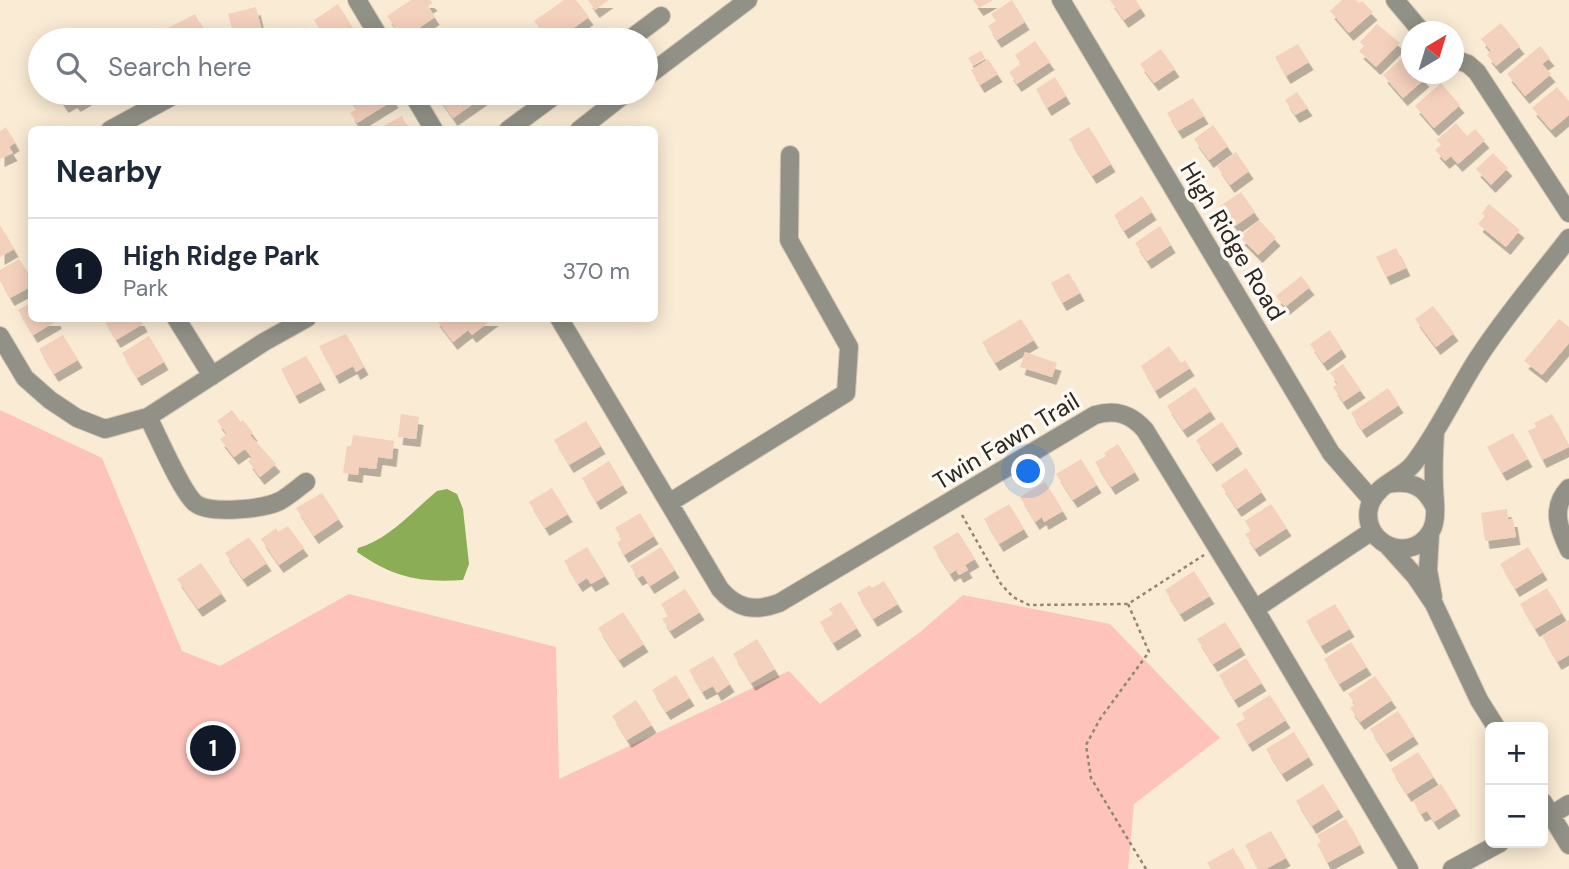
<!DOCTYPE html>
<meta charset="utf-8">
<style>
:root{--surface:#fff;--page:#f6f6f7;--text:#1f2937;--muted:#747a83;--line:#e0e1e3;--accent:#111827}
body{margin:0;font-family:"DM Sans",sans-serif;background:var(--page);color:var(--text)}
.controls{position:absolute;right:21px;bottom:21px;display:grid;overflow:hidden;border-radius:10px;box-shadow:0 4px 18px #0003}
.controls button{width:63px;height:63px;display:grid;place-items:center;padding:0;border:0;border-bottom:2px solid var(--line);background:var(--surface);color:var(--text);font:35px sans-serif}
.compass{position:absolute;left:1401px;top:21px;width:63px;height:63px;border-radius:50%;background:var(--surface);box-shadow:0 4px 18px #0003;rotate:38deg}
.you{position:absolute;left:1029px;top:472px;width:24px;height:24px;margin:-18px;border:5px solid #fff;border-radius:50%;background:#1a73e8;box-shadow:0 0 0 10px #1a73e833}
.badge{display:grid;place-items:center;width:46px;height:46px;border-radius:50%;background:var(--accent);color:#fff;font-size:23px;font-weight:700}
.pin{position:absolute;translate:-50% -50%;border:4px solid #fff;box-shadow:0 2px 7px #0006}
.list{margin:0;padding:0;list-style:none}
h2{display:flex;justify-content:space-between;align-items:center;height:91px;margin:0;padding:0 28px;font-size:30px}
h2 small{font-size:23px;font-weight:400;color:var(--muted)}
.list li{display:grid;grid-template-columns:46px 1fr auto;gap:21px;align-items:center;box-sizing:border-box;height:105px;padding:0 28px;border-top:2px solid var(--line)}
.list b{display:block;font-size:26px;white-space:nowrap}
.list p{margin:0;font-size:23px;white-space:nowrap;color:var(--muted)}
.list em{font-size:23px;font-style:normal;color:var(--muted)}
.icon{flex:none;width:38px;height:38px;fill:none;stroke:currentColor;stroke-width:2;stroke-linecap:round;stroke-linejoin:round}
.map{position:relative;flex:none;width:1569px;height:869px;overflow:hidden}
.search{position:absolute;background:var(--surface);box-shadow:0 4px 18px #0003;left:28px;top:28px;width:630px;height:77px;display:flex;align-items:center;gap:18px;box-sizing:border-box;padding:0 24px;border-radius:38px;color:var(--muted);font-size:26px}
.panel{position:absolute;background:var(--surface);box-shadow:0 4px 18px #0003;left:28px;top:126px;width:630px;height:196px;border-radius:10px}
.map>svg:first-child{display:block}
.green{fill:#fec3bb}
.water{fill:#8aad56}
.building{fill:#f4d1bc;filter:url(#shadow)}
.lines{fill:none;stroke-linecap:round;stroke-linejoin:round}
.minor-casing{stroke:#d5c8b3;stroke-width:20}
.path{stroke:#908676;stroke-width:2.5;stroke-dasharray:3.5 3.5;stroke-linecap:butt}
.minor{stroke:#929187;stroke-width:18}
.labels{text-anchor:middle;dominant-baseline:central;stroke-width:7;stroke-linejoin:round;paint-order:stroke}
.street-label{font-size:24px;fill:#2d271f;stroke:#fdfaf5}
</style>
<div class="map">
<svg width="1569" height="869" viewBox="0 0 1569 869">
<defs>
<filter id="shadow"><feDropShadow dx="4.5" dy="8" stdDeviation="0" flood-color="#0004"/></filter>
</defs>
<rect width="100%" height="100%" fill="#faebd4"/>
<path class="green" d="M0,410L102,458L182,651L220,666L349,594L556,647L559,779L789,671L820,704L919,633L963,595L1110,624L1220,738L1134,804L1128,869H0Z"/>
<path class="water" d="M447,489L457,494L463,509L469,564L463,580C419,583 393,577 357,552L358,548C388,540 413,511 437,491Z"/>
<path class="building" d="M411,0H430L433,3L428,6L435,17L403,39L387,16Z
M564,0H576L589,17L557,40H548L534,21Z
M588,0H609L595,10Z
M973,0H993L979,8Z
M1012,0L1025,22L997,40L988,26L996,21L991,14Z
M1110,0H1136L1141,8L1124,20Z
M1342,0H1356L1359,3L1362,1L1373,12L1349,33L1330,11Z
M338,4L353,28L333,40H318L315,35L321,31L314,20Z
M256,7L264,39L235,40L228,14Z
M195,14L208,40H174L168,28Z
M1501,23L1520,46L1496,66L1487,55L1491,51L1481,39Z
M1377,24L1400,43L1376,67L1359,51L1364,46L1360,42Z
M153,31L158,40H136Z
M438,31L443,37L446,35L450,40H425Z
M1035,41L1050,62L1017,84L1009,72L1021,64L1015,55Z
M1298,44L1309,62L1286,76L1275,57Z
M1540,46L1550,58L1542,64L1551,74L1525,96L1507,74Z
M1161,49L1175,69L1154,83L1140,64Z
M981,51L985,58L973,66L968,58Z
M1405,56L1411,64V74H1420L1425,79L1403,98L1383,75Z
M988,59L998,74L980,85L971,70Z
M1055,77L1066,96L1047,108L1036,89Z
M1441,83L1460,105L1434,128L1415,106Z
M1557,87L1569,101V115L1551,130L1532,108Z
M1297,92L1308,108L1295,115L1285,100Z
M56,93H95L76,104L73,100L64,105Z
M355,93H389L394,100L357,123L350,113L357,109L349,97Z
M440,93H489L453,118L437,95Z
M1193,98L1204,116L1178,131L1167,113Z
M402,116L409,130H376Z
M1456,123L1467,136L1475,129L1485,140L1458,164L1451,156L1445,161L1435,150L1441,145L1437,140Z
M1213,125L1228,146L1209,160L1194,139Z
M6,127L15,143L9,147L13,153L0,159V131Z
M1089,127L1111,164L1092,176L1069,139Z
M1236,152L1249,171L1230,185L1217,166Z
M1493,153L1508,168L1491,185L1476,169Z
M1241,192L1255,212L1235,226L1220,206Z
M1142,196L1152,212L1124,231L1114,215Z
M1489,204L1520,230L1506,247L1478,224L1485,216L1482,213Z
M1259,220L1276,238L1258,255L1240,237Z
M0,225L14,249L0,257Z
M1160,226L1171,245L1147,261L1135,243Z
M1396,248L1406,268L1386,277L1376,257Z
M19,259L32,279V286L10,298L0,281V270Z
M1069,273L1080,293L1062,303L1051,283Z
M1301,276L1310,287L1285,307L1276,296Z
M32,302V318H56L57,321L33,335L18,310Z
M1433,306L1454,333L1436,347L1415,319Z
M103,318H140L143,324L116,340Z
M435,318H494L472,335L468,330L453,342Z
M1021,319L1034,340L995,363L982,342Z
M1559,319L1569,327V343L1542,375L1524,361Z
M1330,330L1342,349L1323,363L1310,344Z
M346,334L364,367L356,372L353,366L335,376L319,346Z
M63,335L78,360L54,374L39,349Z
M149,336L164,362L137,378L122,353Z
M1169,346L1181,363L1185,360L1190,368L1155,391L1141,366Z
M1025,352L1057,363L1052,377L1020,367Z
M306,356L321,382L295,396L281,369Z
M1343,364L1361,390L1343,402L1333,387L1338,384L1330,373Z
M1195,387L1211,411L1183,430L1167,406Z
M1388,388L1399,405L1362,430L1351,413Z
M232,410L241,422L243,420L253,433L250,435L276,464L260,477L248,461L252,458L245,449L234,457L220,439L227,434L217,421Z
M401,414L419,417L416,439L398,437Z
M1552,414L1569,447L1542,460L1528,431L1536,427L1534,423Z
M586,421L601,446L569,465L554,440Z
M1222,422L1238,446L1212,464L1196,440Z
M1513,433L1528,459L1502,473L1487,447Z
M353,435L394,441L392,459L378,457L376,469L359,467L358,475L343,473L347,446H351Z
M1118,444L1135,472L1111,487L1095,462L1106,456L1104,453Z
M1081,459L1097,485L1073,500L1056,474Z
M609,461L623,485L596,502L582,478Z
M1246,468L1262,492L1237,509L1221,485Z
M1045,482L1063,511L1044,522L1042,517L1035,522L1020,497Z
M552,488L568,514L545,528L529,502Z
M322,493L339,519L314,536L296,508Z
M1009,504L1024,529L999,544L984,519Z
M1271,504L1287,528L1255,549L1245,534L1251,531L1245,521Z
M1507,509L1508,519H1513L1516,537L1485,541L1481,513Z
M640,513L654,536L624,555L617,543L622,539L615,528Z
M288,526L304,548L279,565L261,539L276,528L278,532Z
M958,532L975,559L965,565L968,570L959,575L956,570L950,574L933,547Z
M249,537L267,563L243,579L225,553Z
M587,547L605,576L591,584L587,578L578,584L564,561Z
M661,547L675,570L650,586L643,575L638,578L630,566Z
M1528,547L1543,572L1515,589L1500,564Z
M201,563L222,593L198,609L177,579Z
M1194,571L1210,596L1180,614L1165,590Z
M884,581L898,604L873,619L857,593L870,585L872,588Z
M1547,588L1562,613L1535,629L1520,604Z
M685,589L700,612L670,631L662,619L668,616L661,604Z
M841,602L857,628L833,643L820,622L833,614L829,609Z
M1335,604L1350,629L1321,646L1306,621Z
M623,612L644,644L619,660L598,628Z
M1569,620V655L1557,662L1542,636Z
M1225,622L1241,647L1213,664L1197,639Z
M757,639L775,669L751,683L733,654Z
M1351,642L1367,667L1339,684L1324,659Z
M713,656L730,684L717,693L713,686L702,692L689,670Z
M1246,658L1262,683L1234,700L1219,675Z
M676,675L690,698L666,712L652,690Z
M1375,676L1392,700L1360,722L1350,708L1355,704L1348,694Z
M1270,695L1286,720L1248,744L1236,724L1245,719L1242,713Z
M636,700L652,725L627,740L612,716Z
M1398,711L1414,736L1386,754L1370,729Z
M1294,732L1309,757L1282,774L1266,749Z
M1418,752L1434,777L1407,794L1391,769Z
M1323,784L1339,809L1312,826L1296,801Z
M1441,784L1456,808L1434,822L1427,811L1421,814L1413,801Z
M1346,819L1360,845L1327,863L1317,844L1321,842L1317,835Z
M1271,831L1286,858L1266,869H1258L1245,845Z
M1233,848L1245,869H1211L1207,863Z"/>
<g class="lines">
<defs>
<path id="minor" d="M357,0L381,40
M1061,0L1331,453L1372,500
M1395,0L1422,32
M629,40L661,16
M1454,59L1468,64L1477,72L1569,213
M646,77L748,0
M412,93L434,130
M110,130L178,93
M508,130L558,93
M579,130L626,93
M176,318L212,376
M559,318L720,589C737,609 754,612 779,603L1095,415C1116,409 1131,414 1145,430L1255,609L1409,869
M0,336L25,378L50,400L77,418L105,429L148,417L264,342L307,318
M148,417C158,436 181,491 195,503C209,515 263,509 280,501C289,496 298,488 306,482
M1435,432C1434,450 1433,467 1434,485C1434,497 1437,511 1434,523C1432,533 1424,542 1415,546C1387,557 1359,529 1371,502C1379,483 1403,478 1414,463C1439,430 1456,392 1478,358C1505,316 1538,278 1569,238
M1388,484C1411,480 1425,486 1435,508
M1569,488C1550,508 1559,529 1569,550
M669,503L846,393L849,347L789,240L790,155
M1430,534L1428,570L1433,597
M1388,546L1415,576L1434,604L1479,700L1496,727
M1255,609L1372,531
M1543,802L1569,845
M1543,820L1569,804
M1452,869L1500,843"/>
</defs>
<use href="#minor" class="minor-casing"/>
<path class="path" d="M962,515L1001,584L1013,597L1029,605L1128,604
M1146,869L1091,778L1086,745L1100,719L1149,652L1128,604L1204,555"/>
<use href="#minor" class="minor"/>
</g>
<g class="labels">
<g class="street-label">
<text transform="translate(1233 241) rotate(59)">High Ridge Road</text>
<text transform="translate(1006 441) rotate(-31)">Twin Fawn Trail</text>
</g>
</g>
</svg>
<div class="controls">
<button>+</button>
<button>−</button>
</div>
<svg class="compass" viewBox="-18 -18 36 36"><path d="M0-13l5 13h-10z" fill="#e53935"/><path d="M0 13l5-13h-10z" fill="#747a83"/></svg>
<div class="you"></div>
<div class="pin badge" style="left:213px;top:748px">1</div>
<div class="search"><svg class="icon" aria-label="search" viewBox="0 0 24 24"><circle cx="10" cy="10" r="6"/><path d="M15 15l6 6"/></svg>Search here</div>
<section class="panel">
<h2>Nearby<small></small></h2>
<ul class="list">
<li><span class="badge">1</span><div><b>High Ridge Park</b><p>Park</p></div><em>370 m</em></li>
</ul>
</section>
</div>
